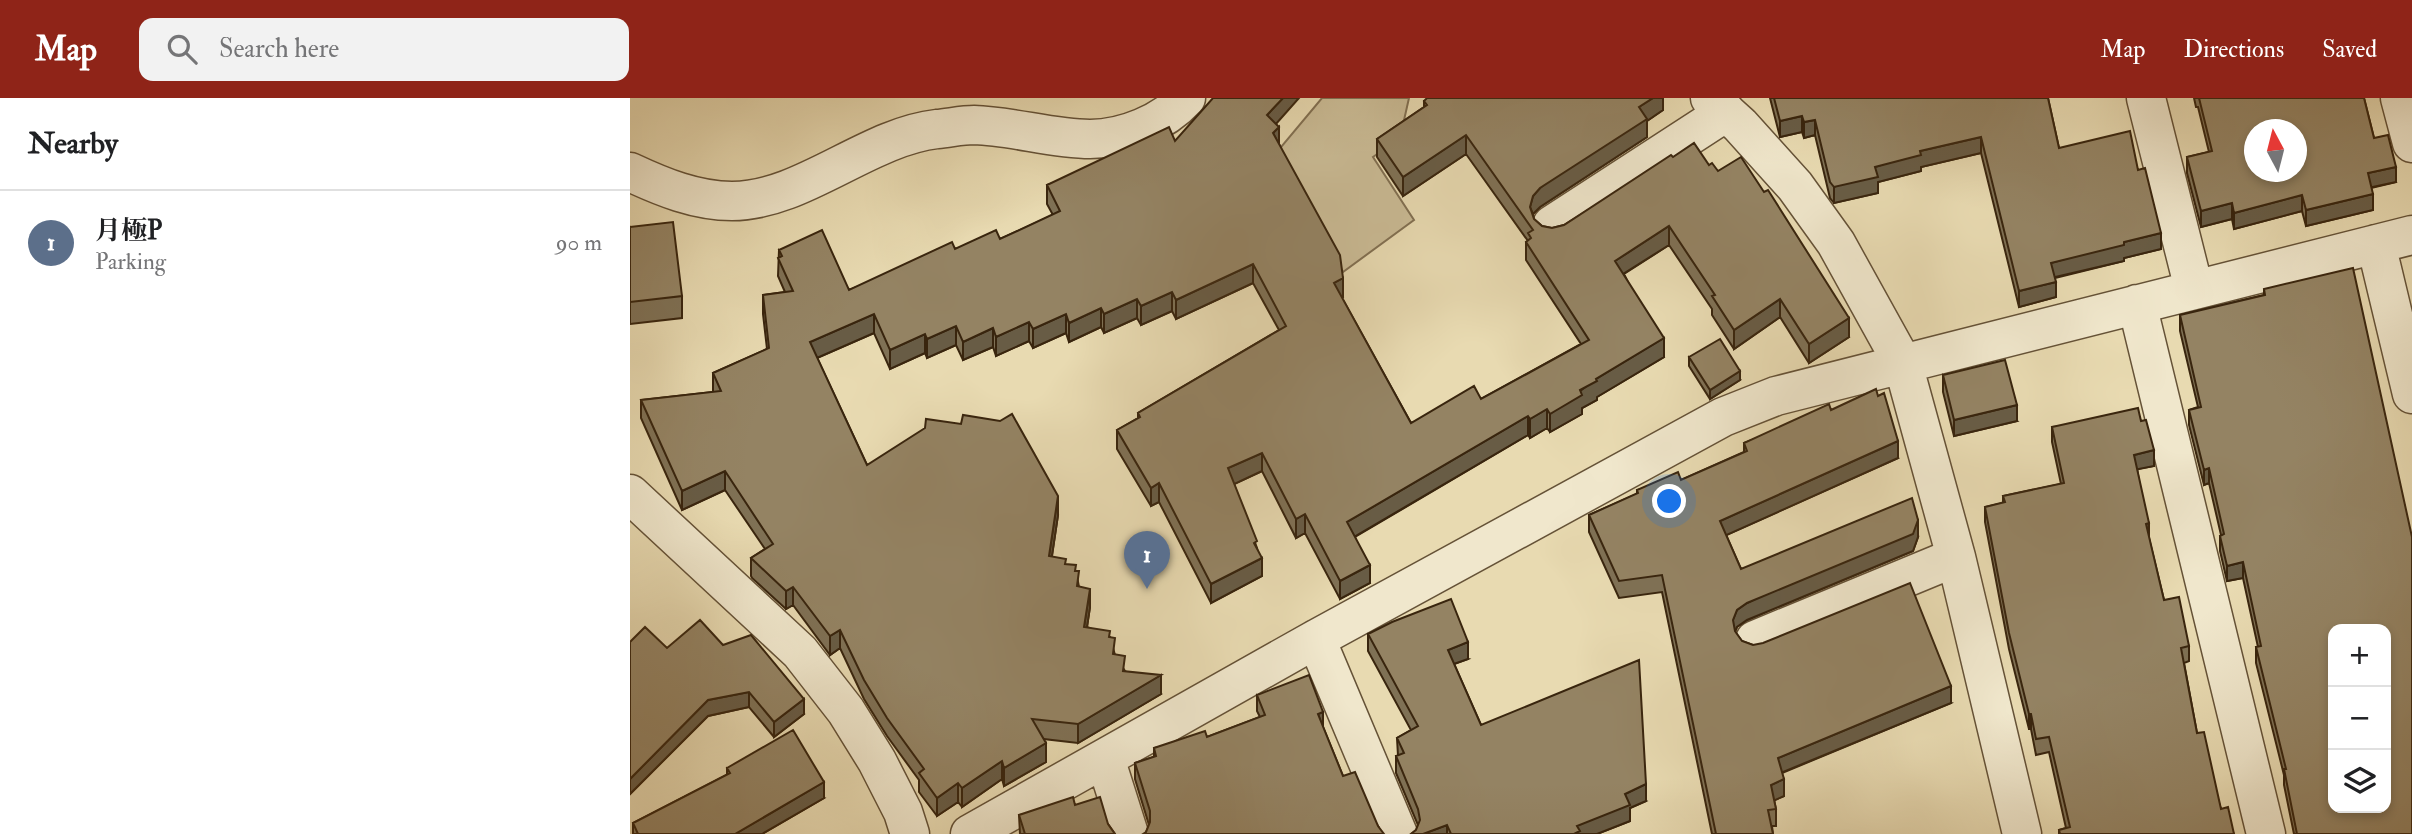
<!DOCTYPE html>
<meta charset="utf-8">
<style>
:root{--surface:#fff;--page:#f2f2f2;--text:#202124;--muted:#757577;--line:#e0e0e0;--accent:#8f2418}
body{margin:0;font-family:"IM FELL Double Pica","Noto Serif JP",serif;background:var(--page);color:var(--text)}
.controls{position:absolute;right:21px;bottom:21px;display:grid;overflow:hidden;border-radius:14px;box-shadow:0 4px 10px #0003}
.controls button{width:63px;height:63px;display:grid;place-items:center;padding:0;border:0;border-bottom:2px solid var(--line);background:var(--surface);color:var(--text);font:35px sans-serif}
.compass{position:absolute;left:1614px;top:21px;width:63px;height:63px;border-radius:50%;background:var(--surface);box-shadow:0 4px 10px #0003;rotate:353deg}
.you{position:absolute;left:1040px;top:404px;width:24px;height:24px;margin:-18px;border:5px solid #fff;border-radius:50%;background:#1a73e8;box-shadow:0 0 0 10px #1a73e833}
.badge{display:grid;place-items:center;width:46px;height:46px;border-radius:50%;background:var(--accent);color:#fff;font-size:23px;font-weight:700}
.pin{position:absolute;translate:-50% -58px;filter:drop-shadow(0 2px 4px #0008)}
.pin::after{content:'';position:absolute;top:37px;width:24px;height:21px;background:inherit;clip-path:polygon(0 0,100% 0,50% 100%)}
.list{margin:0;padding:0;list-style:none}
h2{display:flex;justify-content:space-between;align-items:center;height:91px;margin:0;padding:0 28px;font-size:30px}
h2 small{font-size:23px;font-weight:400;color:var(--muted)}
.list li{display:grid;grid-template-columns:46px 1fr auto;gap:21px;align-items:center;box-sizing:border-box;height:105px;padding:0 28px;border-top:2px solid var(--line)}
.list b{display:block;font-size:26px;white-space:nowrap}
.list p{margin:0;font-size:23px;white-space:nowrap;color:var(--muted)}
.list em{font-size:23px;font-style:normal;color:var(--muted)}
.icon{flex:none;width:38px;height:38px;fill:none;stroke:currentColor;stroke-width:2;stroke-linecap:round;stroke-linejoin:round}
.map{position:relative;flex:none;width:1782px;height:736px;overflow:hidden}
header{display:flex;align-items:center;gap:42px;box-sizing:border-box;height:98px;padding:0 35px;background:var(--accent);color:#fff}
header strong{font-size:33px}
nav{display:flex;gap:38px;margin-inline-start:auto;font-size:24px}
.search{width:490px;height:63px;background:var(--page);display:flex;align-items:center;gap:18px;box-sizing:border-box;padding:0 24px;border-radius:14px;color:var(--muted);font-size:26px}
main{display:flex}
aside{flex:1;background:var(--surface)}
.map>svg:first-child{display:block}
.green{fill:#cabb95;stroke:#827052;stroke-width:2}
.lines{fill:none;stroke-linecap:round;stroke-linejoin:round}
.minor-casing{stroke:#655237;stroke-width:41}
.minor{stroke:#f0e7cc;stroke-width:38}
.wall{fill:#7f7155;stroke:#39250e;stroke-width:2}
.shaded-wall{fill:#685c45;stroke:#39250e;stroke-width:2}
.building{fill:#948363;stroke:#39250e;stroke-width:2;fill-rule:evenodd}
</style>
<header>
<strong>Map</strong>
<div class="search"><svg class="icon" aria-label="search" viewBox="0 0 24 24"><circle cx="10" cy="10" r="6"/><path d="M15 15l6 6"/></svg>Search here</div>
<nav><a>Map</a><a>Directions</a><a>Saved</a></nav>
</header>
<main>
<aside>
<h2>Nearby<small></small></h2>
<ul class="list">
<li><span class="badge" style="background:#5c6f8a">1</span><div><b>月極P</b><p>Parking</p></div><em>90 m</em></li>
</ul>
</aside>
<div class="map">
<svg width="1782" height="736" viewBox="0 0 1782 736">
<rect width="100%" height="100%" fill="#e8dab1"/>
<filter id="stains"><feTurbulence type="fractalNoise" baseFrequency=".00286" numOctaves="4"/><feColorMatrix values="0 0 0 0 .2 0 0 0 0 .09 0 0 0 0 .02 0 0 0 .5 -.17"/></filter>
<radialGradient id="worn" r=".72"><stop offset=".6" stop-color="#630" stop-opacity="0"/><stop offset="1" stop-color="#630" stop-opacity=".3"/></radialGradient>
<path class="green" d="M692,0H779L770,40L743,59L784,122L713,174L646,55Z"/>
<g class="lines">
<defs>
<path id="minor" d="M1080,0L1110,27L1165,88L1206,145L1273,266L1326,459L1392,736
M1516,0L1564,191
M1770,0L1782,45
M0,74C32,89 66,103 102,103C172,103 237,39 307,31C319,30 332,27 344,27C383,28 422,41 460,41C494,41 533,25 556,0
M922,127L1096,14
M1746,146L1782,296
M1507,206L1636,736
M0,396L170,554L216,613L247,663L273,714L280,736
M686,541L768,736
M1125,542L1326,459
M475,660L499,736
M340,736L686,541L1093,319L1146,298L1782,137"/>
</defs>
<use href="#minor" class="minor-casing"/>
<use href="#minor" class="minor"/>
</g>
<path class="wall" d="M1033,0V12L1017,23V39L910,109L903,116L904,121L912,128L922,130L934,127L1043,59L1079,67L1088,73L1219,239L1179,265L1150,219L1104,251L1082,217V211L1039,147L994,176L1034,259L967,299V302L952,310V316L920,334L917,330L900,340L898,337L725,439L740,485L710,501L675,435L666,440L632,373L604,386L627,450L632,478L581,505L529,404L521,408L487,351V332L508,320V315L649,232L623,185L546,221L542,213L511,227L507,220L474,235L471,229L439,244L436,235L403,250L399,243L366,258L363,249L333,262L326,247L297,260L295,255L260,271L244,235L187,260L237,367L428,417L422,458L446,473L449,489L460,509L457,529L480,539L485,557L495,573L531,596L448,645L413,641L416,664L374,688L372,681L332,709L328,704L307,718L289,694V682L257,638L234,601L210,550L200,557L163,507L156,511L122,480L121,478V460L135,451L95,392L52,412L11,320V302L83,294V275L137,251L133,216V197L155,194L148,178L149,152L219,192L325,151L370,141L423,117L417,106V87L545,43L646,26L649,46L713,199L712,200L781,325L851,301L951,246L896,162V144L898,143L836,56L773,98L747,59V41L794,9V3Z
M1140,0H1418L1429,50L1508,72L1531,151L1494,160V163L1425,180L1426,199L1389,209L1351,55L1291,69V73L1248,84V95L1204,105L1200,100L1185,37L1174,40L1172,34L1150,39Z
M1564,0H1734L1744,40L1766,84L1741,90L1743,112L1676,128L1672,113L1604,131L1602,121L1571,129L1557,75V59L1579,54L1568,9H1566Z
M0,129L52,198V220L0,226Z
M1634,191L1782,736H1664L1654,687V677L1626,565V549H1628L1613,480L1597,483L1590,453V438L1591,437L1579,385L1574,387L1559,327V312L1568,309L1550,233V217L1634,197Z
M1059,259L1110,282L1080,301L1059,268Z
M1313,277L1387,323L1324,338L1313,294Z
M1201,312L1268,360L1096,437L1111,471L1288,439L1283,453L1117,522L1107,529L1105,534L1112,543L1123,547L1321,605L1152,675L1154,698L1144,702L1146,711V728H1142L1143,736H1082L1032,494L989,500L959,434V417L1007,396V392L1051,382L1114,354V345Z
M1511,323L1524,368L1507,371L1519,440L1534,502L1559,548V563L1554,565L1567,635L1591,711L1604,736H1429V732L1436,730L1419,654L1406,657L1401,631H1399L1379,551L1355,424V409L1373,405V398L1431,386L1422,344V329Z
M738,536L838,561L824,566L851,627L1016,703L1000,710V723L967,736H781L786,732L788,727L766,675V658H768L767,640L781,632L738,553Z
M0,544L37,550L93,547L174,616L144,639L119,609L78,618L0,696Z
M627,597L693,629L713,678L748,728L516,734L519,727L505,681V665L524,659V650L577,639L630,619L627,613Z
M97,670L194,700L132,736H3V725L97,677Z
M445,707L478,726L485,736H390L389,717Z"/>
<path class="shaded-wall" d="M653,0H669L637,36V17Z
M1023,0H1033V12L1017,23V39L910,109L903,116L900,109L903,98L910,90L1009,9Z
M1172,18V34L1150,39V23Z
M1185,22V37L1174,40V24Z
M649,29V47L643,35Z
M836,37V56L773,98V79Z
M1351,39V55L1291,69V73L1248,84V95L1204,105V89L1245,69L1290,53Z
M1766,69V84L1738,90V75Z
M1743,96V112L1676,128V112Z
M1672,97V113L1604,131V115Z
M1602,105V121L1571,129V113Z
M1039,128V147L985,181V163Z
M1531,135V151L1494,160V163L1421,180V165L1494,144Z
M623,166V185L546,221V202Z
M713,180V199L704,204V185Z
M1426,184V199L1389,209V193Z
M542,194V213L511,227V208Z
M507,201V220L474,235V216Z
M1150,201V219L1104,251V232Z
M471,210V229L439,244V225Z
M244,216V235L180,263V244Z
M436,216V235L403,250V231Z
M1219,220V239L1179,265V246Z
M399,224V243L366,258V239Z
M326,228V247L297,260V241Z
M363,230V249L333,262V244Z
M295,236V255L260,271V252Z
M1034,240V259L967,299V302L952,310V316L920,334V316L966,281Z
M1110,273V282L1080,301V292Z
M1387,307V323L1324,338V322Z
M917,311V330L900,340V321Z
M898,318V337L717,443V424Z
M1268,343V360L1090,440V423Z
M1524,352V368L1504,372V357Z
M632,355V373L598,389V370Z
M1579,370V385L1574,387V372Z
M95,373V392L52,412V393Z
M529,385V404L521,408V390Z
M428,398V417L419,477V458Z
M675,416V435L666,440V421Z
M1288,422V439L1283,453L1117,522L1107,529L1103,538V522L1107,512L1117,505Z
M1519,425V440L1516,426Z
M632,460V478L581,505V486Z
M1613,464V480L1597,483V468Z
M740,467V485L710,501V483Z
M163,489V507L156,511V493Z
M460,491V509L454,548V529Z
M210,532V550L200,557V538Z
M838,544V561L818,568V552Z
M531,577V596L448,645V626Z
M1321,588V605L1148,676V660Z
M119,594V609L78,618L0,696V681L78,602Z
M174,601V616L144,639V624Z
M693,614V630L688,616Z
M1399,616H1401V631H1399Z
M416,645V664L374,688V670Z
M372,663V681L332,709V690Z
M1154,681V698L1141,704V687Z
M194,684V700L132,736H105Z
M328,685V704L307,718V700Z
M1016,686V703L1000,710V723L967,736H944L947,728L995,696Z
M817,727V736H793Z"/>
<path class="building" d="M583,0H653L637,17L649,29L643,35L710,157L713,180L704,185L781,325L844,288L851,301L959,242L896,144L901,140L898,135L903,132L836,37L773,79L747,41L797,7L794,3L797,0H1023L1009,9L1017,21L910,90L903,98L900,109L904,121L912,128L922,130L934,127L1041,57L1043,59L1064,45L1079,67L1082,65L1088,73L1111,59L1134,94L1138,92L1219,220L1179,246L1150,201L1104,232L1082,198L1085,197L1039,128L985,163L1034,240L966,281L967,283L950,292L952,297L920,316L917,311L900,321L898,318L717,424L740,467L710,483L675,416L666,421L632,355L598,370L627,443L624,445L632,460L581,486L529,385L521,390L487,332L510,319L508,315L656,228L623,166L546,202L542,194L511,208L507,201L474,216L471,210L439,225L436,216L403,231L399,224L366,239L363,230L333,244L326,228L297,241L295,236L260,252L244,216L180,244L237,367L295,330L296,321L331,326L333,317L370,323L382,316L428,398L419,458L436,461L435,466L446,467L445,473H449L447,488L460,491L454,529L480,533L479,539L485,540L483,556L495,558L493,573L531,577L448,626L402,621L416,645L374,670L372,663L332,690L328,685L307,700L289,675L294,671L257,620L234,582L210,532L200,538L163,489L156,493L122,461L121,460L143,446L95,373L52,393L11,302L91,293L83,275L139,250L133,197L163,193L148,160L152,158L149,152L192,132L219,192L322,144L325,151L366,132L370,141L430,113L417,87L539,29L545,43Z
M1144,0H1418L1429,50L1500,33L1508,72L1515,70L1531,135L1494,144V147L1421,165L1426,184L1389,193L1351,39L1290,53L1291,57L1245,69L1248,79L1204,89L1200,84L1185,22L1174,24L1172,18L1150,23Z
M1569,0H1734L1744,40L1758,37L1766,69L1738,75L1743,96L1676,112L1672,97L1604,115L1602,105L1571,113L1557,59L1582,53ZM1625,32H1667V74H1625Z
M43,124L52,198L0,204V129Z
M1723,170L1782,439V736H1667L1654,671H1656L1626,549L1631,548L1613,464L1597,468L1590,438L1594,436L1579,370L1574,372L1559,312L1571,309L1550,217L1635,197L1634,191ZM1703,531H1756V710H1703Z
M1090,241L1110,273L1080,292L1059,259Z
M1375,262L1387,307L1324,322L1313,277Z
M1246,291L1248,298L1254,295L1268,343L1090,423L1111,471L1282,400L1288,422L1283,436L1117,505L1107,512L1103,522L1105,533L1112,543L1123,547L1133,545L1280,485L1321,588L1148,660L1154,681L1141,687L1146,711L1138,712L1143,736H1086L1032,477L989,483L959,417L1008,395L1007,392L1048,374L1051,382L1117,353L1114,345L1199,306L1201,312Z
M1508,310L1511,323L1516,322L1524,352L1504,357L1519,425L1516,426L1534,502L1549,499L1559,548L1551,550L1567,635L1574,634L1591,711L1598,709L1604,736H1430L1429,732L1440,729L1419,639L1406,641L1401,616H1399L1379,535L1355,409L1375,404L1373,398L1434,385L1422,329Z
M821,501L838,544L818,552L851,627L1009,562L1016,686L995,696L1000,707L947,728L950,733L944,736H821L817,727L793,736H781L786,732L790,722L788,711L766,658L774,655L767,640L788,628L738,536L762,524Z
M70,522L93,547L121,537L174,601L144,624L119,594L78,602L0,681V544L15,529L37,550Z
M679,577L693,614L688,616L713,678L725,674L748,728L754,736H513L516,734L520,724V713L505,665L526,658L524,650L575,633L577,639L635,617L627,597Z
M163,632L194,684L105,736H8L3,725L100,675L97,670Z
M443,699L445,707L470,699L478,726L485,736H395L389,717Z"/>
<rect width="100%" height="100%" filter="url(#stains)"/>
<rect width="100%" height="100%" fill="url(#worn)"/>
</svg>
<div class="controls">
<button>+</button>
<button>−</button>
<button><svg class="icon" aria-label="layers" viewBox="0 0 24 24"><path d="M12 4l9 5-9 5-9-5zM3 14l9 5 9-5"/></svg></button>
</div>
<svg class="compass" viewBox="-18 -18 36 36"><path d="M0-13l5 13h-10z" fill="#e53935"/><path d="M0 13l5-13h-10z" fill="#757577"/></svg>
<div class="you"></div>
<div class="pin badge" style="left:517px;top:491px;background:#5c6f8a">1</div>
</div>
</main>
